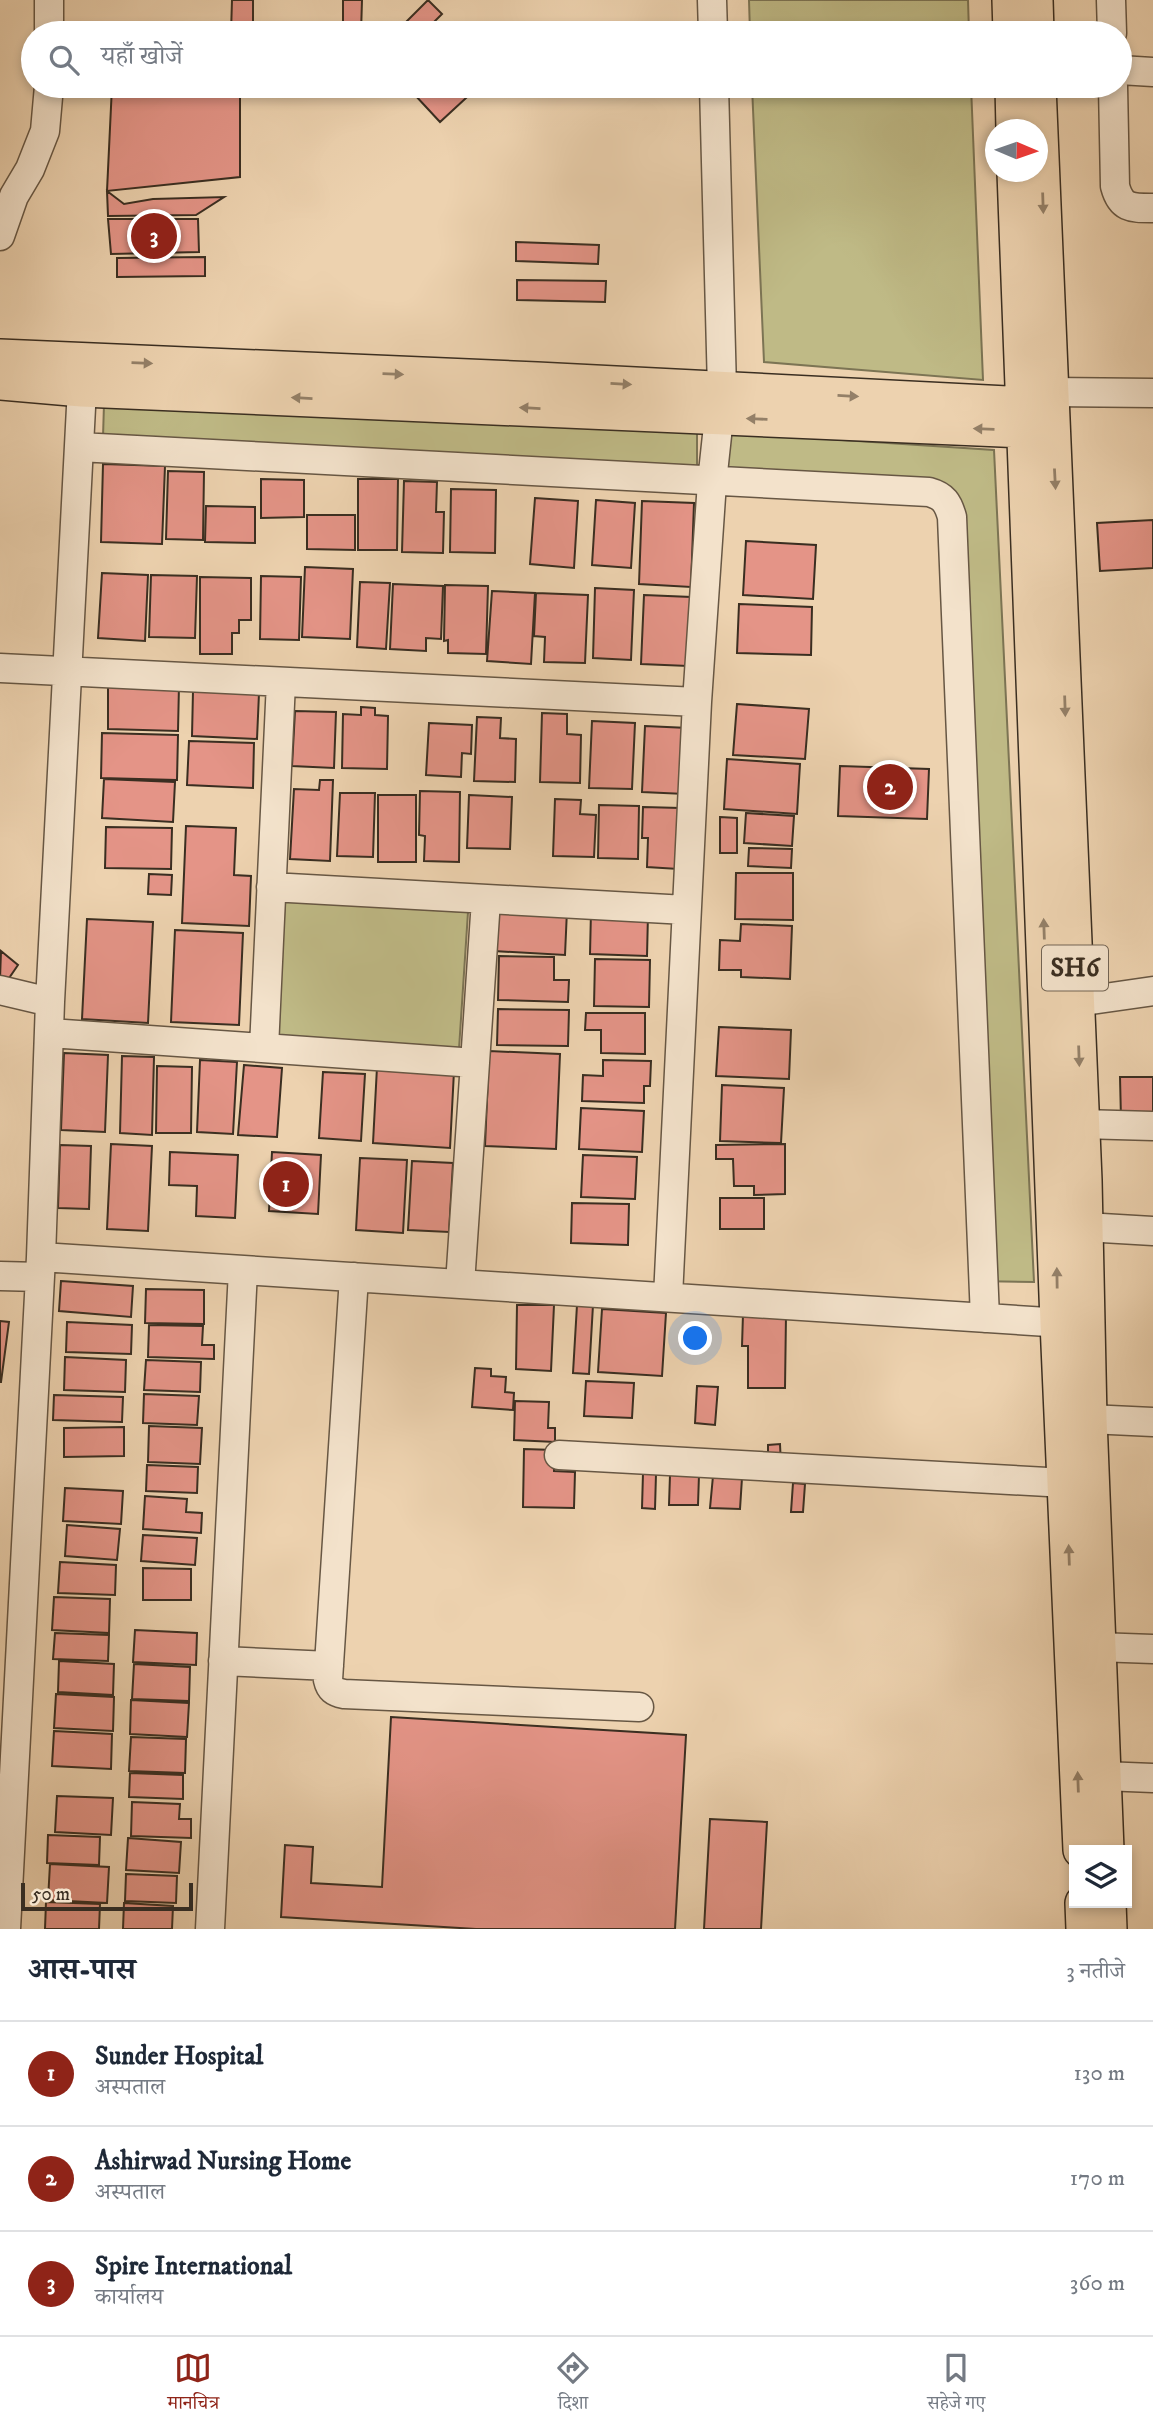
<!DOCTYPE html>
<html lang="hi">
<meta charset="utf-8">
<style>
:root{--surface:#fff;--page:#f6f6f7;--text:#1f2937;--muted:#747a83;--line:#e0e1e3;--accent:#8f2418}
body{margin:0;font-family:"IM FELL DW Pica","Noto Serif Devanagari",serif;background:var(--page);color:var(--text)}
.controls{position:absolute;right:21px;bottom:21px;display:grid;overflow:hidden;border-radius:0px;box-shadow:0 4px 10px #0003}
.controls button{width:63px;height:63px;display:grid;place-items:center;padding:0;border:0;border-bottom:2px solid var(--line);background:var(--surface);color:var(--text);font:35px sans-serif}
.compass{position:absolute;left:985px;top:119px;width:63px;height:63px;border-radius:50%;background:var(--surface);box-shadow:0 4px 10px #0003;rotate:92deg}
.scale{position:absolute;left:21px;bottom:18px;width:172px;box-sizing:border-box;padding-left:7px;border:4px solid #3a2e21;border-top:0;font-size:19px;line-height:24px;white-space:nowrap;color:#3a2e21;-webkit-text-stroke:5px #f3e2cb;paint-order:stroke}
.you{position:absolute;left:696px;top:1339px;width:24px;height:24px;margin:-18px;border:5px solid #fff;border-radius:50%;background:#1a73e8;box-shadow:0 0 0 10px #1a73e833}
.badge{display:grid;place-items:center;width:46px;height:46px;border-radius:50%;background:var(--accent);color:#fff;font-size:23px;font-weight:700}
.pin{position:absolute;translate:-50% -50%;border:4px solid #fff;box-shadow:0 2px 7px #0006}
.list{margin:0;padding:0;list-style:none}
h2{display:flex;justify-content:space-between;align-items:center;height:91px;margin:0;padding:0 28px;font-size:30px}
h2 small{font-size:23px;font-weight:400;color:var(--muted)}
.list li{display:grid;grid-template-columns:46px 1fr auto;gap:21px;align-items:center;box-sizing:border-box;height:105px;padding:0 28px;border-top:2px solid var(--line)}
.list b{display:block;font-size:26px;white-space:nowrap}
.list p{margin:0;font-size:23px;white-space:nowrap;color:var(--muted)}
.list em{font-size:23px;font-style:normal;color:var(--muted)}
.icon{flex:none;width:38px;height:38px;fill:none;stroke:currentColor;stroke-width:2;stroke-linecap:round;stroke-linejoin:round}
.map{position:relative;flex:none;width:1153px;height:1929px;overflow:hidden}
.search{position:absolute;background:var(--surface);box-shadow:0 4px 10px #0003;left:21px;right:21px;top:21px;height:77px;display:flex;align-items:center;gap:18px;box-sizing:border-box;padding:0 24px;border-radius:38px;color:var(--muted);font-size:26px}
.sheet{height:406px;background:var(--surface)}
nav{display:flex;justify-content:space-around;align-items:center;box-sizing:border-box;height:98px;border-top:2px solid var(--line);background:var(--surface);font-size:19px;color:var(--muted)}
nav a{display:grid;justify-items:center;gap:4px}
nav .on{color:var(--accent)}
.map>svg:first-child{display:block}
.green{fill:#bfba86;stroke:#7c7454;stroke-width:2}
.building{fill:#e49487;stroke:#3a2e21;stroke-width:2}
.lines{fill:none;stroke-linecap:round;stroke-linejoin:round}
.minor-casing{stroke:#675744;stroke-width:31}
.major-casing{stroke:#3a2e21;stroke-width:38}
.minor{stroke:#f3e2cb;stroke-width:28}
.major{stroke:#edd2af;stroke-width:35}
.oneway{fill:#948068}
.labels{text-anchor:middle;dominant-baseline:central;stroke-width:7;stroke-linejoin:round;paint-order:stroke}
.shield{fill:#f3e2cb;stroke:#726454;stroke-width:2}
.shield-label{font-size:26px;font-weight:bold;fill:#3a2e21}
</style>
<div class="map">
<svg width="1153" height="1929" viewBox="0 0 1153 1929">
<rect width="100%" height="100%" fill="#edd2af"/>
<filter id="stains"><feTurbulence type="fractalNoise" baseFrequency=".00286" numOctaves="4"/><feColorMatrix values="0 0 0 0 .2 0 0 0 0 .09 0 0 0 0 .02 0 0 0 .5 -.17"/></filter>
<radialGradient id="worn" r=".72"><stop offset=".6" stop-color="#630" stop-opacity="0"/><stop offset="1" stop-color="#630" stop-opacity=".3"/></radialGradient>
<path class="green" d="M749,0H968L969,33H750Z
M752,86H971L983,380L764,362Z
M104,404L697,431V472L103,437Z
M719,432L994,450L1034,1282L975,1281L943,486L719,473Z
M285,901L468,912L459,1049L277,1038Z"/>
<path class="building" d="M232,0H253V33H231Z
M343,0H362L361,33H343Z
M428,0L442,14L423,33H395Z
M112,86H188L240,93V177L107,191Z
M422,86H479L440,122L414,94Z
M107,191L124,204L153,199L224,197L196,215L108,216Z
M108,219H198L199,252L111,254Z
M516,242L599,245L598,264L516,261Z
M205,257V276L117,277V258Z
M517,280L606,281L605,302L517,300Z
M103,464L165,466L162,544L101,542Z
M168,471L204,472L203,540L166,539Z
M261,479L304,480V517L261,518Z
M358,479H398L397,550H358Z
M404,481L437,482L436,512H444L443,553L402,552Z
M451,489L496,490L495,553L450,552Z
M535,498L578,501L574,568L530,564Z
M596,500L635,503L631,568L592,565Z
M642,501L694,503L691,587L639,584Z
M206,506L255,507V543L205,542Z
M307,515H355V550L307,549Z
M1153,520V568L1100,571L1097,523Z
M746,541L816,545L813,599L743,595Z
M305,567L353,569L350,639L302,637Z
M102,573L148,575L145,641L98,638Z
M151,575L197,576L195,638L149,637Z
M261,576L301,577L299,640L260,639Z
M200,577L251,578V620H239V633H232V654H200Z
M360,582L390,583L386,649L357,647Z
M393,584L443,586L441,639L426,638V651L390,649Z
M445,585L488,586L486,654L448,653V640L444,641Z
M595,588L634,590L631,660L593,658Z
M492,591L535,593L531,664L487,661Z
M536,593L588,595L585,663L544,662L545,637L534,636Z
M644,595L691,597L688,666L641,664Z
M739,604L812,607L811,655L737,653Z
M108,684L179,685L178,731L108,729Z
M193,691L259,693L257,739L192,736Z
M737,704L809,709L805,759L733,755Z
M361,707L375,708V715L388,716L387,769L342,768L343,714L361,715Z
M295,711L336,712L334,768L292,766Z
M542,713L567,714V734L581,735L580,783L540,782Z
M477,717L501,718L500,738L516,739L515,782L474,781Z
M592,721L635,723L632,789L589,788Z
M429,723L472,725L471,754L462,753L461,777L426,775Z
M645,726L688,728L685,794L642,792Z
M102,733L178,735L177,780L101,778Z
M189,741L254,743L253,788L187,785Z
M727,759L800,764L797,814L724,809Z
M840,766L929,769L927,819L838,816Z
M104,779L175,782L173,822L102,818Z
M320,780H333L330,861L290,859L294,789L319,790Z
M420,791L460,792L459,862L424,861L425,836L419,835Z
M340,793H375L373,857L337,856Z
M378,795H416V862H378Z
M469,795L512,797L510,849L467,848Z
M555,799L581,800L580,814L596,815L594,857L553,856Z
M599,805L639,806L638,859L598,858Z
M643,807L680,808L678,869L647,867L648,838H642Z
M746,813L794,816L792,846L744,843Z
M720,817L737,818V853H720Z
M186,826L236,828L234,875L251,876L249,926L182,923Z
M106,827L172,828L171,869L105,868Z
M749,848L792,849L791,868L748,866Z
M736,873H793V920L735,919Z
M149,874L172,875L171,895L148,894Z
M496,906L567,910L565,955L494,951Z
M591,911L648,914L647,956L590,954Z
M87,919L153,922L148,1023L82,1019Z
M741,924L792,926L790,979L741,977V970H719L720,940L740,941Z
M175,930L243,933L239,1025L171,1022Z
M1,951L18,965L7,981L0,979Z
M499,956L554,957V980H569L568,1002L498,1000Z
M595,959L650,960L649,1007L594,1006Z
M498,1009L569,1010L568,1046L497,1045Z
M586,1013H645V1054L601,1053V1030H585Z
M719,1027L791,1030L789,1079L716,1076Z
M489,1051L560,1054L556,1149L485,1146Z
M64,1053L108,1055L105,1132L61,1130Z
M122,1056L154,1057L152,1135L120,1133Z
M200,1060L237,1062L233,1134L197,1132Z
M603,1060L651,1061L650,1086H644V1103L582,1101L583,1075L603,1076Z
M244,1065L282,1068L277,1137L238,1135Z
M157,1066L192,1067L191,1133H156Z
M377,1067L454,1071L450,1148L373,1143Z
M323,1072L365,1074L361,1141L319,1138Z
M1120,1077H1153V1118L1121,1119Z
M722,1085L784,1088L781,1143L720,1141Z
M581,1108L644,1111L642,1152L579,1149Z
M111,1144L152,1146L148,1231L107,1229Z
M785,1144V1194L754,1195V1186H734L733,1159H716V1145Z
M60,1145L91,1146L89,1209L58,1208Z
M170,1152L238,1155L235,1218L196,1216L197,1186L169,1185Z
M272,1152L321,1155L318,1214L269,1211Z
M583,1155L637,1157L635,1199L581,1197Z
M360,1158L407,1160L403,1233L356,1230Z
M412,1161L453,1163L449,1232L408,1230Z
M720,1198H764V1229H720Z
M572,1203L629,1204L628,1245L571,1243Z
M61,1281L133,1286L131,1317L59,1311Z
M146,1289L204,1290V1324L145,1323Z
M517,1305H554L551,1371L516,1369Z
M577,1305H593L589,1374L573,1373Z
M602,1309L666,1313L662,1376L598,1372Z
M743,1314L786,1315L785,1388H748V1346H742Z
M0,1321L9,1322L1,1382H0Z
M67,1322L132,1325L131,1354L66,1352Z
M149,1325L203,1326L202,1345H214V1359L148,1357Z
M65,1357L126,1360L125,1392L64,1390Z
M146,1360L201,1362L200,1392L144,1390Z
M475,1368L491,1369V1376L506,1377L505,1392L514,1393L513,1410L472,1407Z
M586,1381L634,1383L632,1418L584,1416Z
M697,1386L718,1387L715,1425L695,1423Z
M144,1394L199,1396L197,1425L143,1423Z
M54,1395L123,1397L122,1422L53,1420Z
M515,1401L549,1402L548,1428H555V1442L514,1440Z
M149,1426L202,1428L200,1464L148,1462Z
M124,1427V1456L64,1457V1428Z
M780,1444L781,1466H768V1445Z
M524,1449L554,1450V1471L575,1472L574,1508L523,1507Z
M147,1465L198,1467L197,1493L146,1491Z
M643,1473L656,1474L655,1509L642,1508Z
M670,1475H699L698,1505H669Z
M713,1476L742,1478L740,1509L710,1508Z
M793,1483L805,1484L803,1512H791Z
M65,1488L123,1491L121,1524L63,1521Z
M145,1496L187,1499L186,1512L202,1513L201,1533L143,1529Z
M67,1525L120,1529L117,1560L65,1556Z
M143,1535L197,1538L195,1565L141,1561Z
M60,1562L116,1565L115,1595L58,1593Z
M143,1568L191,1569V1600H143Z
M54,1597L110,1599L109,1633L52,1630Z
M135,1630L197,1633L196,1665L133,1662Z
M55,1633L109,1635L108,1661L53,1659Z
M59,1661L114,1664L113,1695L58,1692Z
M134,1664L190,1667L189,1701L132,1699Z
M56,1694L114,1697L113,1731L54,1728Z
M131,1700L189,1703L187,1737L130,1734Z
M391,1717L686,1735L675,1929H476L281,1917L285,1845L313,1847L311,1883L382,1887Z
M54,1731L112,1734L111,1769L52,1766Z
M131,1737L186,1739L185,1773L129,1771Z
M130,1773L183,1775V1799L129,1797Z
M57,1796L113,1798L111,1835L55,1832Z
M132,1802L180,1804L179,1819H191V1838L131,1836Z
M710,1819L767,1822L761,1929H704Z
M48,1835L100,1837L99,1865L47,1863Z
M128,1838L181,1842L179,1873L126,1870Z
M50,1864L109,1867L107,1903L48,1900Z
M126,1874L177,1876L176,1903L125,1901Z
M46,1902L100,1904L99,1929H45Z
M124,1903L173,1906L172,1929H123Z"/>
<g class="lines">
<defs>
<path id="minor" d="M49,0V33
M712,0L713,33
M1111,0L1112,33
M1120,70L1153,72
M1113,86L1115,186C1121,209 1132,208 1153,208
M0,236L14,196L30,169L45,131L49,86
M1051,392L1153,393
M79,447L929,492C944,496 948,503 952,517L985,1318
M0,668L697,702
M271,887L686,910
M0,990L50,1002
M1077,1002L1153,991
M50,1033L475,1063
M264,1048L281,682
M1081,1124L1153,1126
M1085,1227L1153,1231
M41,1257L1079,1324
M0,1276L40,1277
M354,1277L328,1680C330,1689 334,1692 344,1694L639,1707
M460,1284L486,900
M668,1297L697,702L712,482L722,389L714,86
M1089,1419L1153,1422
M559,1455L1084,1484
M1097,1647L1153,1649
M223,1661L329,1666
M1103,1776L1153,1778
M6,1929L41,1257L50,1002L83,369
M210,1929L243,1270"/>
<path id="major" d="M1010,0L1011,33
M1035,0L1036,33
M1013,86L1014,130
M1038,86L1084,1180L1089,1419L1106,1850
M1015,172L1058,1322L1081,1850
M0,357L537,380L1045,406
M0,382L82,389L1045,431
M1083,1903L1084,1929
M1108,1903L1109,1929"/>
</defs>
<use href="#minor" class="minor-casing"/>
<use href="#major" class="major-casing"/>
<use href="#minor" class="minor"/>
<use href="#major" class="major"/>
</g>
<defs><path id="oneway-solid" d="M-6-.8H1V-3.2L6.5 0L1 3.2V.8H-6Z" transform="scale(1.75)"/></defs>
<g class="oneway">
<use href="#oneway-solid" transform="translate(1043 203) rotate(88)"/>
<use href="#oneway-solid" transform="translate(142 363) rotate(2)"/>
<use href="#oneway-solid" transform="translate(393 374) rotate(2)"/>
<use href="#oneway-solid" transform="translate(621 384) rotate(3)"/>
<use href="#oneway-solid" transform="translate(848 396) rotate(3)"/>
<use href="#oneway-solid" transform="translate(302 398) rotate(-177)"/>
<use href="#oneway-solid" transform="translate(530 408) rotate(-177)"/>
<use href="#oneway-solid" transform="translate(757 419) rotate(-178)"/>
<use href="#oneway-solid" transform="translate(984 429) rotate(-178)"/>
<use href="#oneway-solid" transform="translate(1055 479) rotate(87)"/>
<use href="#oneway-solid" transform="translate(1065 706) rotate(88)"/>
<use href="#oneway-solid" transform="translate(1044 929) rotate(-92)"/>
<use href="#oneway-solid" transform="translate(1079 1056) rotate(88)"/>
<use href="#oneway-solid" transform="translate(1057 1278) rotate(-91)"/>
<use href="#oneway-solid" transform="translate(1069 1555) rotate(-92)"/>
<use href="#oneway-solid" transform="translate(1078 1782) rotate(-92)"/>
</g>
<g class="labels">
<rect class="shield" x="1042" y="945.5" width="66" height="45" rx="5"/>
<g class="shield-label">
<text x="1075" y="968">SH6</text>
</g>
</g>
<rect width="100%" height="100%" filter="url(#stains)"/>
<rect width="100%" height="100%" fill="url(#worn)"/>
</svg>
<div class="controls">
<button><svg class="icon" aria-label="layers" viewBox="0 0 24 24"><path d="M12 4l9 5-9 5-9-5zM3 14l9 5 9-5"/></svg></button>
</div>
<svg class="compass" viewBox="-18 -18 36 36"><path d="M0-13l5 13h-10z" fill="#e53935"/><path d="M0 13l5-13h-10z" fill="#747a83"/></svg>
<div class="scale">50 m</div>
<div class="you"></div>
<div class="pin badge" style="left:286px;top:1184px">1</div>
<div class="pin badge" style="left:890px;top:787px">2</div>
<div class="pin badge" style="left:154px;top:236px">3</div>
<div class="search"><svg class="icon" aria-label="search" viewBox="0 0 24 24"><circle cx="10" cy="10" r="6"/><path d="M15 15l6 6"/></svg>यहाँ खोजें</div>
</div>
<section class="sheet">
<h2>आस-पास<small>3 नतीजे</small></h2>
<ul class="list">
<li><span class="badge">1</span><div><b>Sunder Hospital</b><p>अस्पताल</p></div><em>130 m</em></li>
<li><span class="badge">2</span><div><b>Ashirwad Nursing Home</b><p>अस्पताल</p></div><em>170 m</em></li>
<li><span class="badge">3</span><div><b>Spire International</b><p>कार्यालय</p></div><em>360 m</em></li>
</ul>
</section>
<nav>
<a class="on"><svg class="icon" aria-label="map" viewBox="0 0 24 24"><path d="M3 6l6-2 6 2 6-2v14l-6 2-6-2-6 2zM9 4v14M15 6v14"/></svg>मानचित्र</a>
<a><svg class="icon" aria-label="directions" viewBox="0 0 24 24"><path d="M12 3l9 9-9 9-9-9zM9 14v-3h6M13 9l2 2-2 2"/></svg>दिशा</a>
<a><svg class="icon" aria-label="saved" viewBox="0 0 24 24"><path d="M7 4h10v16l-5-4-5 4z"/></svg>सहेजे गए</a>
</nav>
